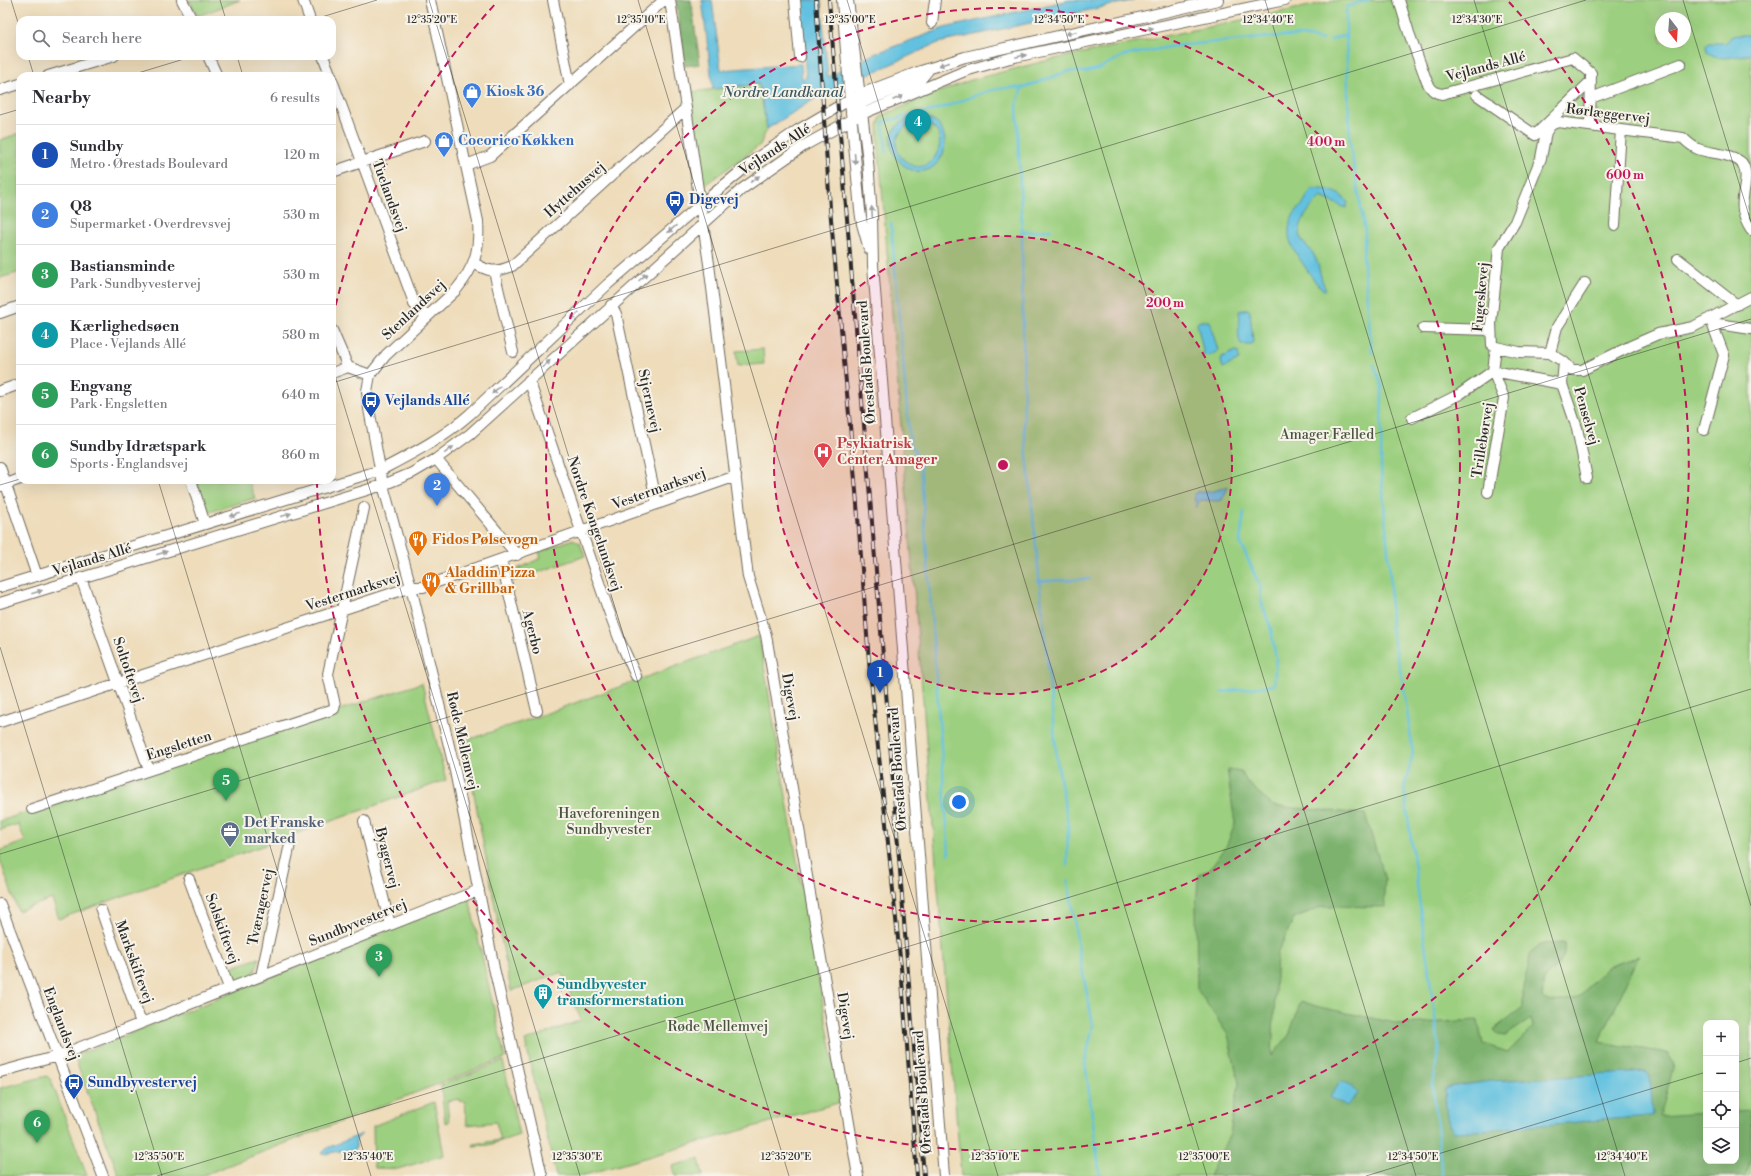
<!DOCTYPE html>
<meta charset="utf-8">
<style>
:root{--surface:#fff;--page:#f7f7f7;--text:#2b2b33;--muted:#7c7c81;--line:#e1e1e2;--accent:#d1495b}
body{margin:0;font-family:"Libre Bodoni",serif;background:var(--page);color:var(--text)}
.controls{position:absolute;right:12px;bottom:12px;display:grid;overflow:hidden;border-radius:8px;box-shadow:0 4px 16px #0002}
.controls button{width:36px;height:36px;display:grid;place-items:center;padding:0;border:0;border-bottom:1px solid var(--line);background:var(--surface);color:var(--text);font:20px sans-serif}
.compass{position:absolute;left:1655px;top:12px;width:36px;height:36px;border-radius:50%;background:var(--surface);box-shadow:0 4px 16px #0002;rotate:163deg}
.you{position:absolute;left:959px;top:802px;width:14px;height:14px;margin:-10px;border:3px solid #fff;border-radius:50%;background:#1a73e8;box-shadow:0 0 0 6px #1a73e833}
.badge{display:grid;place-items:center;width:26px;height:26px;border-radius:50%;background:var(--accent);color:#fff;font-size:13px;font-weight:700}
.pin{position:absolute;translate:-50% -33px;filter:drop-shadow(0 1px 2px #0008)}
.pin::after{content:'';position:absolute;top:21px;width:14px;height:12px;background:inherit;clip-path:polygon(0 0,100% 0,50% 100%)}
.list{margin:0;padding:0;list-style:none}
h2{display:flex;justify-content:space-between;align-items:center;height:52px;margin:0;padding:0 16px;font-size:17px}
h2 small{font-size:13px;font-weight:400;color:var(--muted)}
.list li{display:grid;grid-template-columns:26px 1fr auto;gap:12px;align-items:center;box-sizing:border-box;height:60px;padding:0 16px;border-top:1px solid var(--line)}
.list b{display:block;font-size:15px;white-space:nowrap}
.list p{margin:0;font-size:13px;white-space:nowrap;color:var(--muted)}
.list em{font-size:13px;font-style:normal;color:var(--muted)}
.icon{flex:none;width:22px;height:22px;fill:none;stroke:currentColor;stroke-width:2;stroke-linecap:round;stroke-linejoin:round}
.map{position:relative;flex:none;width:1751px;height:1176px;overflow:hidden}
.search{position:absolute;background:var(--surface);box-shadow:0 4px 16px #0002;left:16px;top:16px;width:320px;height:44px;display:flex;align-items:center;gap:10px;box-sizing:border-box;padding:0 14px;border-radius:12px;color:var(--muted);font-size:15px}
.panel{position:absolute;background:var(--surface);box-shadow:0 4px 16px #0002;left:16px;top:72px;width:320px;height:412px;border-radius:12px}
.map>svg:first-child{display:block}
.green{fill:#9ccf7f;stroke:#647d55;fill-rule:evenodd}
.forest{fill:#7db26e;stroke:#546e4c}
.water{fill:#62c1e0;stroke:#467686;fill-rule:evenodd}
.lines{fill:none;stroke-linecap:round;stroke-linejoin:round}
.stream{stroke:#62c1e0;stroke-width:2.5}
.minor-casing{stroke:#6f695d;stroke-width:12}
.minor{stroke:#fff;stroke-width:10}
.rail-casing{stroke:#2b2b2b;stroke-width:4}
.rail{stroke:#f7f3e8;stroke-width:2.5;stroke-dasharray:8;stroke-linecap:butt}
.oneway{fill:#a0a0a0}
.ticks{fill:none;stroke:#2b2b2b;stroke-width:1;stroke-opacity:0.45}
.ring{fill:none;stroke:#c2185b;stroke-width:2;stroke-dasharray:7 5}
.labels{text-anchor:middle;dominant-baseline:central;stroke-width:4;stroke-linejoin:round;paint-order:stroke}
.street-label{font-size:14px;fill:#2b2b2b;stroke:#f7f3e8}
.shop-label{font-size:14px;font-weight:bold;fill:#366cbe;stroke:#f7f3e8;text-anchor:start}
.transit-label{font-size:14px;font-weight:bold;fill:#164399;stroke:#f7f3e8;text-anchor:start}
.park-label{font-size:14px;fill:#475440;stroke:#f7f3e8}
.health-label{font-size:14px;font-weight:bold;fill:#be3a42;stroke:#f7f3e8;text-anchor:start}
.food-label{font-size:14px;font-weight:bold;fill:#c56008;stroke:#f7f3e8;text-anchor:start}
.service-label{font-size:14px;font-weight:bold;fill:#4e5e75;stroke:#f7f3e8;text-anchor:start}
.culture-label{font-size:14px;font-weight:bold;fill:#0d838f;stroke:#f7f3e8;text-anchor:start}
.water-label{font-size:15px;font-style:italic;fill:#3c5861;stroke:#f7f3e8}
.ticks-label{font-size:10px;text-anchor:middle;fill:#2b2b2b;stroke:#f7f3e8;stroke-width:4;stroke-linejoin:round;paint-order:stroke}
.centre{fill:#c2185b;stroke:#f7f3e8;stroke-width:2}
.ring-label{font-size:12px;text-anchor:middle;font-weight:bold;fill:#c2185b;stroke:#f7f3e8;stroke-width:4;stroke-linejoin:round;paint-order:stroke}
</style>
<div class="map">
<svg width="1751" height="1176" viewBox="0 0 1751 1176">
<rect width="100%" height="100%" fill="#f7f3e8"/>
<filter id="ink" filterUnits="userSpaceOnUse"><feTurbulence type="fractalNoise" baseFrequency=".025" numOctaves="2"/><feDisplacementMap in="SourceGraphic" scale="8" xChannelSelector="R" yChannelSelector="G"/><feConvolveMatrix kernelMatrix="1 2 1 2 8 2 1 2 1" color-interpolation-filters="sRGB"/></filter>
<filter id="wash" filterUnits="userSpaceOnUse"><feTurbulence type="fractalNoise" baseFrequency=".012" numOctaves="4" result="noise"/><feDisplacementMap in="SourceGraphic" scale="16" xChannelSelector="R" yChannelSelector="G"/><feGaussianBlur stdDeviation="0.9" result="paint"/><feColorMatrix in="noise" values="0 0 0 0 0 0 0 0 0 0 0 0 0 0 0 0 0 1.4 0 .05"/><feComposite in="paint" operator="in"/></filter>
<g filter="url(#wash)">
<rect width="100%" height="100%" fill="#eedcba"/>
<path class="green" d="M189,0H240L198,16Z
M1338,0H1751V1176H961L878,139V126L881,116L928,96L971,80L1049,60ZM1661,18H1685V42H1661ZM1706,1023H1736V1161H1706Z
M759,84L767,129L760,145L702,187L691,92Z
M20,133V272L0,278V140Z
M763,349L764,364L738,366L736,351Z
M196,480H248L255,498L207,513Z
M573,539L580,543L585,556L510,582L509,573L541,558L539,552Z
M759,636L801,884L841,1102L581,1176H556L525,1041L581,1020L562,972L511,991L464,741L539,716Z
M422,683L446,780L59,919L52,899L18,911L0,860V851L25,841L18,824L0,830V821Z
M469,898L505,1058L201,1176H119L74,1056Z
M259,958C255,978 252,976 234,983L231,981L227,969Z
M503,1061L519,1135L489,1145L473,1146L474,1144L501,1140L496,1122L467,1125L465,1102L460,1101V1099L447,1101L449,1122L445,1123L441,1085Z
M47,1076L51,1080L87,1176H0V1088Z
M434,1102L444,1155L398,1169L374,1168L373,1126Z
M699,1159L703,1176H675L672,1166Z"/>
<path class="forest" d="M676,0H691L700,64L685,66Z
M1227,769L1241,771L1247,782L1273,806L1365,814L1385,879L1384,893L1385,907L1323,906L1294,918L1277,954L1272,1056L1289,1035L1301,1001L1319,1007L1400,1024L1478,1020L1483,1044L1508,1052L1533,1027L1531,1019L1505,1036L1498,1035L1493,1030L1523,1007V987L1528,968L1530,954L1539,944L1565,943C1564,947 1565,952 1563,956C1556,975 1538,970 1544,999L1553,1002L1578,998L1607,967L1639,956L1599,1042L1668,1053L1674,1065L1660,1117L1706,1114V1161H1736V1111L1751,1110V1160L1745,1176H1209L1230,1134L1239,1083L1228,1035L1197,989L1196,906L1198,880L1200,874L1211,868L1226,847L1235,824Z"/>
<path class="water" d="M702,0H712L721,70L801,64L802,79L806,78L800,0H821L828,77L874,54L944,28L1070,0H1136L938,43L816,98L767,129L759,84L713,89Z
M1738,35H1751V55C1733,55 1724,63 1707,52L1706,46L1708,43H1726L1732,36Z
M914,116C919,117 925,117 929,119C945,124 949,145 941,158C915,199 860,134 914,116ZM914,122C963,121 932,189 903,159C889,145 899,128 914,122Z
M1312,189C1327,188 1340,191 1348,203L1346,208L1321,197C1311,207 1294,225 1302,240C1305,246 1311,249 1314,255C1320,266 1320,279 1326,290L1325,291C1317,286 1311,275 1305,267C1293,249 1282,236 1294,214C1296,210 1302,207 1304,202C1307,197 1308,194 1312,189Z
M1248,309L1250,312L1253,342L1252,345H1241C1235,332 1242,324 1239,311Z
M1200,321H1209L1218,350C1214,354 1210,357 1204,355L1197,323Z
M1236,351L1238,352L1239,360L1223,368L1221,361L1222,357Z
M1228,487L1222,500L1219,501L1200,500L1196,508L1194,494L1196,492H1209Z
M1646,1072L1650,1075L1653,1115L1650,1116L1461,1132H1453C1445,1120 1446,1104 1445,1090L1449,1087L1490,1081Z
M1341,1081L1350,1085L1358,1093L1347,1106L1330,1097Z
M362,1134L356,1140V1148L351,1152L340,1151L324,1154H321L327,1148Z"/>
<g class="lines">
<path class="stream" d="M1369,0L1348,6L1346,12V34L1350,143L1365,232L1363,256L1372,353
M1331,40L1346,34
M886,152L883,122C903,117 922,114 941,108C969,100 992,84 1022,88
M891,223L910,443L920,461L949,854
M1022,232L1051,230
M1374,365L1382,386L1381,468L1390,574L1391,628L1403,683L1413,753L1404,788L1439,1047L1433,1085L1442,1176
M1038,581L1090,579
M1222,692L1274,685L1276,659L1271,629L1261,600L1260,586L1240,542L1244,512
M1067,865L1068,824L1057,760L1024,425L1022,232L1017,103L1022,88L1069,71L1085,72L1100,68L1123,56L1174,46L1283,36H1302L1324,40
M1068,880L1078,947L1093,1025L1085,1062L1100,1176"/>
</g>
</g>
<g filter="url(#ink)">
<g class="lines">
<defs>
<path id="minor" d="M182,0L192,20
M303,0L310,20
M553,0L570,85
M670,0L709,264L748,577L766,635L858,1176
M795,0L800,57
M842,0L850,101L860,210L862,224L869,249
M848,0L868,161L872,216L873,265L944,1176
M1399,0L1409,33L1427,82C1431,89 1434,93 1442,94L1573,58L1591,73L1590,126
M932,23L935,0
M208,56L217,76
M323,56L331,76
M48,76L114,56
M332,80L413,300L414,304L427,317
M0,90L20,84
M1477,95L1535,135L1591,81
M1591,98L1681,64
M856,109L860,104L874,98L921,79L930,68
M466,165L490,156L664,0
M332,172L425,141
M1615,225L1621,130
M1751,230C1747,224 1744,217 1743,210C1740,195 1751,176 1742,163C1731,153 1711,154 1698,149C1693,147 1687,142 1683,138L1558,122L1551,125L1546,132L1541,158L1515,222L1499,248L1491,324L1492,345L1496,347L1519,352L1550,353L1564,362L1572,370H1582L1633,345L1658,334L1693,327L1751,297
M1678,259L1737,305
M474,263C489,272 495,273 512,266L686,108
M494,271L513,352
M611,305L616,314L657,504
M0,313L20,306
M1712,323L1751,329
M1423,328L1491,330
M332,330L348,367L370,375
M1550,353L1557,327L1585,283
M1564,362L1562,384L1577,428L1587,478
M1493,371L1562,384
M332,373L348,367
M370,375L367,391L369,409L383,485L411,587L455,771L494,968L542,1176
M370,375L386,355L456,290C475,267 480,250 478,221L430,0
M529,380L607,606L620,641L636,676
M0,391L20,384
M1412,418L1460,394L1493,371L1496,347
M1704,430L1724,355L1710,318
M436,459L517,555
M0,467L37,576
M191,480L205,524
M1,486L20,479
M1488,492L1504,398L1493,371
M501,560L537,711
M81,578L149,770
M0,587L381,470C413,453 443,438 470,414L608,284L701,204L757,158L798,130L858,95L918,72L965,57L1218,0
M0,603L383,485L412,473L436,459L470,434L742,189L805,145L862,114L965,71L1010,58L1285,0
M0,722L411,587H423L736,476
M32,809L334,709L335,705L328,674L364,508
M364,821L390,925
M189,879L229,988
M0,904L103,1176
M101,910L141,1023
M261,976L290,844
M0,1072L58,1056L479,890"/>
</defs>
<use href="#minor" class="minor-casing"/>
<use href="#minor" class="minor"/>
<defs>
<path id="rail" d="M816,0L830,208L856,491L869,661L901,967L917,1176
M829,0L886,692L924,1176"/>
</defs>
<use href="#rail" class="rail-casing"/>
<use href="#rail" class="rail"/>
</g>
<defs><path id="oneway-solid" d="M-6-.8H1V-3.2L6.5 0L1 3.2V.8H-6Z"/></defs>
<g class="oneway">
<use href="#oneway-solid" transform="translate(1148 29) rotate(-12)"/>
<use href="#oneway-solid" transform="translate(1071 33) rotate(167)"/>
<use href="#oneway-solid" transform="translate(1021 56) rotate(-12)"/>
<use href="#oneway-solid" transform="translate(944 64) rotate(162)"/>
<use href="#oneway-solid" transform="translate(898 98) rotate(-23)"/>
<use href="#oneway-solid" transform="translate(855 159) rotate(85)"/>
<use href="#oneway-solid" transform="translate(755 179) rotate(-36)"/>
<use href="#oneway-solid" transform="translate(872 212) rotate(-94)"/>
<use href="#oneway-solid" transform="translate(672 229) rotate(139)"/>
<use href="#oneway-solid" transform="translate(643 277) rotate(-42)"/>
<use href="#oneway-solid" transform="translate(575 316) rotate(137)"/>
<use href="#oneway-solid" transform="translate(546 364) rotate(-42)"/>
<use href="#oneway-solid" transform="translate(496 390) rotate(137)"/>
<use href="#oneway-solid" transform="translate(449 450) rotate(-37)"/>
<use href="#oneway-solid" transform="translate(235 515) rotate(163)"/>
<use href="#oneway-solid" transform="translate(286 515) rotate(-17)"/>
<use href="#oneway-solid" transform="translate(162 553) rotate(-17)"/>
<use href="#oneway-solid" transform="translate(37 592) rotate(-17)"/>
</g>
</g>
<path class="ticks" d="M11,0L20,29M220,0L226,20M429,0L789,1176M638,0L998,1176M847,0L1207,1176M1056,0L1416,1176M1265,0L1625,1176M1474,0L1751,906M1683,0L1751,222M312,20L377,0M28,56L34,76M237,56L243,76M128,76L194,56M0,115L20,109M332,366L580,1176M332,383L1586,0M158,480L371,1176M0,485L20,479M0,647L162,1176M0,854L1751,319M1736,1063L1751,1058M157,1176L1751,689M1366,1176L1706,1072"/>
<circle cx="1003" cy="465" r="229" fill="#c2185b" fill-opacity=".12"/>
<g class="ring">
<circle cx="1003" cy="465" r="229"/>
<circle cx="1003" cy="465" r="457"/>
<path d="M333 317A686 686 0 0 1 497 2M1509 2A686 686 0 1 1 317 483"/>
</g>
<defs>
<symbol id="shop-pin" viewBox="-11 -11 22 30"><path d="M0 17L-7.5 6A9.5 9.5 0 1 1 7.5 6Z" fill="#3f7fe0" stroke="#f7f3e8"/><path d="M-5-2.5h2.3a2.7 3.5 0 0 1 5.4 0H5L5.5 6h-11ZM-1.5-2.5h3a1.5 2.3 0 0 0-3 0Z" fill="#fff"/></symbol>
<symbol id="bus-pin" viewBox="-11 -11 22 30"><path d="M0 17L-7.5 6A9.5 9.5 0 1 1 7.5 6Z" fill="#1a4fb4" stroke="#f7f3e8"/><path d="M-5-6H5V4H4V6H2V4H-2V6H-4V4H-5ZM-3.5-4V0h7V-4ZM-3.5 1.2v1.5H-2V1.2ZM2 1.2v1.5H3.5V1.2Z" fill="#fff"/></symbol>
<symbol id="hospital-pin" viewBox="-11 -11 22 30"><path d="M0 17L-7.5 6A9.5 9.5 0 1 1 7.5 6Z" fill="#e0444e" stroke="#f7f3e8"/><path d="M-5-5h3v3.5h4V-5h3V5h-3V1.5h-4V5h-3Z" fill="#fff"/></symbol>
<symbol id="restaurant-pin" viewBox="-11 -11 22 30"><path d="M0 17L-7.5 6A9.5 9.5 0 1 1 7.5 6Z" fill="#e8710a" stroke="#f7f3e8"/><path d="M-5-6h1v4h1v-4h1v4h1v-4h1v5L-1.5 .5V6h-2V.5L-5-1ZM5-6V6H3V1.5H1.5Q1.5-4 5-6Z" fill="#fff"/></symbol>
<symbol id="office-pin" viewBox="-11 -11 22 30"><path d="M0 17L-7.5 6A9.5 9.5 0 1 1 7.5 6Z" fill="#5c6f8a" stroke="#f7f3e8"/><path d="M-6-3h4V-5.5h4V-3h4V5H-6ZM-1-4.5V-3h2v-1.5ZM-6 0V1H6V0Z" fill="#fff"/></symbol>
<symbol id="building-pin" viewBox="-11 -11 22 30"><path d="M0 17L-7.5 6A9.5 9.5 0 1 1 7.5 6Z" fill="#0f9aa8" stroke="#f7f3e8"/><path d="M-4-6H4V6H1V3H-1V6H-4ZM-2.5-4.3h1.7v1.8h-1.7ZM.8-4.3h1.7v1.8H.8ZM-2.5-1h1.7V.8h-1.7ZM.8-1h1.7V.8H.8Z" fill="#fff"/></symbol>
</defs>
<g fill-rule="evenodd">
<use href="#shop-pin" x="461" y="81" width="22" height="30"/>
<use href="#shop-pin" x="433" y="130" width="22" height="30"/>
<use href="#bus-pin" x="664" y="189" width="22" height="30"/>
<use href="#bus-pin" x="360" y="390" width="22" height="30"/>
<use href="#hospital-pin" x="812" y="441" width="22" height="30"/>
<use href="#restaurant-pin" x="407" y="529" width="22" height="30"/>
<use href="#restaurant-pin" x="420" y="570" width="22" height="30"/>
<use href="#office-pin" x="219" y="820" width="22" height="30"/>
<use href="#building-pin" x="532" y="982" width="22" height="30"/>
<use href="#bus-pin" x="63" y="1072" width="22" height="30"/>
</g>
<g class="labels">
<g class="street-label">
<text transform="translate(1486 67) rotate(-15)">Vejlands Allé</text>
<text transform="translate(1608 114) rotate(7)">Rørlæggervej</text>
<text transform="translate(775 150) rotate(-33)">Vejlands Allé</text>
<text transform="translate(575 190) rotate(-42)">Hyttehusvej</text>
<text transform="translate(389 196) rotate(70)">Tuelandsvej</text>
<text transform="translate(1481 297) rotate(-85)">Fugeskevej</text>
<text transform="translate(414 310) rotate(-43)">Stenlandsvej</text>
<text transform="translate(867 362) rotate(-94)">Ørestads Boulevard</text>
<text transform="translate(649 401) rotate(78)">Stjernevej</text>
<text transform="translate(1586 416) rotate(74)">Penselvej</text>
<text transform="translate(1483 440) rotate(-81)">Trillebørvej</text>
<text transform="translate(659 489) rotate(-20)">Vestermarksvej</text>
<text transform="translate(594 524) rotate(71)">Nordre Kongelundsvej</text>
<text transform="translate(92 560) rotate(-17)">Vejlands Allé</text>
<text transform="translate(353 592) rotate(-18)">Vestermarksvej</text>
<text transform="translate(532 632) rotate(76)">Agerbo</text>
<text transform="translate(128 670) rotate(71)">Soltoftevej</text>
<text transform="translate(790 697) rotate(80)">Digevej</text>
<text transform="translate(462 741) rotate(77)">Røde Mellemvej</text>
<text transform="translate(179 746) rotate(-18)">Engsletten</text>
<text transform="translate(898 769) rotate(-94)">Ørestads Boulevard</text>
<text transform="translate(387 858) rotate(76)">Byagervej</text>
<text transform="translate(261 907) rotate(-78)">Tværagervej</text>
<text transform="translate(358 923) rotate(-22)">Sundbyvestervej</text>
<text transform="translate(222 929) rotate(70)">Solskiftevej</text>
<text transform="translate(134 962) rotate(70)">Markskiftevej</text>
<text transform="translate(845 1016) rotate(81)">Digevej</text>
<text transform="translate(61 1024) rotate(69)">Englandsvej</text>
<text transform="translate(923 1092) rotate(-94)">Ørestads Boulevard</text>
</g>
<g class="shop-label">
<text x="486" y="92">Kiosk 36</text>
<text x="458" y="141">Cocorico Køkken</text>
</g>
<g class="transit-label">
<text x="689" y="200">Digevej</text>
<text x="385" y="401">Vejlands Allé</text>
<text x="88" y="1083">Sundbyvestervej</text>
</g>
<g class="park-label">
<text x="1327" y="435">Amager Fælled</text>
<text x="609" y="814">Haveforeningen<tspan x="609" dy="16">Sundbyvester</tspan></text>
<text x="718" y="1027">Røde Mellemvej</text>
</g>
<g class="health-label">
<text x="837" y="444">Psykiatrisk<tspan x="837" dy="16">Center Amager</tspan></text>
</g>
<g class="food-label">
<text x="432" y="540">Fidos Pølsevogn</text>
<text x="445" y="573">Aladdin Pizza<tspan x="445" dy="16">&amp; Grillbar</tspan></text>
</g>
<g class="service-label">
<text x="244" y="823">Det Franske<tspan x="244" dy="16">marked</tspan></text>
</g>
<g class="culture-label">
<text x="557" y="985">Sundbyvester<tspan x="557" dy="16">transformerstation</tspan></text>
</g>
<g class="water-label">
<text x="783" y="92">Nordre Landkanal</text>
</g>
</g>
<g class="ticks-label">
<text x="432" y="23">12°35'20"E</text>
<text x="641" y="23">12°35'10"E</text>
<text x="850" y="23">12°35'00"E</text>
<text x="1059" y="23">12°34'50"E</text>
<text x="1268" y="23">12°34'40"E</text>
<text x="1477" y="23">12°34'30"E</text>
<text x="159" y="1160">12°35'50"E</text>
<text x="368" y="1160">12°35'40"E</text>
<text x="577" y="1160">12°35'30"E</text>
<text x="786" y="1160">12°35'20"E</text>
<text x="995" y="1160">12°35'10"E</text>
<text x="1204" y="1160">12°35'00"E</text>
<text x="1413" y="1160">12°34'50"E</text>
<text x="1622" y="1160">12°34'40"E</text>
</g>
<circle cx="1003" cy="465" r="6" class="centre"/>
<g class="ring-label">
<text x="1326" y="146">400 m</text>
<text x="1625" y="179">600 m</text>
<text x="1165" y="307">200 m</text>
</g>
</svg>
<div class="controls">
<button>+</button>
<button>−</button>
<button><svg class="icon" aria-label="locate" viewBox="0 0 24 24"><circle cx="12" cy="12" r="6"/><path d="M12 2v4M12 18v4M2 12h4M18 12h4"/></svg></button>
<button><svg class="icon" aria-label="layers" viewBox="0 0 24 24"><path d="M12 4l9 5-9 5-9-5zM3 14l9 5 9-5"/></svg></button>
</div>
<svg class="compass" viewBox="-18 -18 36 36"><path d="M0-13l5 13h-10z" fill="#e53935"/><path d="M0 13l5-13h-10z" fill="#7c7c81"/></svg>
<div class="you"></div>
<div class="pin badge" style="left:880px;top:693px;background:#1a4fb4">1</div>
<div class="pin badge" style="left:437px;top:506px;background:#3f7fe0">2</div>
<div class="pin badge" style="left:379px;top:977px;background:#2e9e5b">3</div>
<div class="pin badge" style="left:918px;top:142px;background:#0f9aa8">4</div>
<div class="pin badge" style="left:226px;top:801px;background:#2e9e5b">5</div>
<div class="pin badge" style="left:37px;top:1143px;background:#2e9e5b">6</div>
<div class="search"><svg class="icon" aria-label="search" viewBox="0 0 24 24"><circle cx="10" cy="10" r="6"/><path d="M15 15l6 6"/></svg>Search here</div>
<section class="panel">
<h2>Nearby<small>6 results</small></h2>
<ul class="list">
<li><span class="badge" style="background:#1a4fb4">1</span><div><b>Sundby</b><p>Metro · Ørestads Boulevard</p></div><em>120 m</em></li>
<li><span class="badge" style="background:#3f7fe0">2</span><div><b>Q8</b><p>Supermarket · Overdrevsvej</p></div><em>530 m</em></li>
<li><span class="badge" style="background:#2e9e5b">3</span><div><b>Bastiansminde</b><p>Park · Sundbyvestervej</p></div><em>530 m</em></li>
<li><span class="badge" style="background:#0f9aa8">4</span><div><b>Kærlighedsøen</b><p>Place · Vejlands Allé</p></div><em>580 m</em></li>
<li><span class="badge" style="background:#2e9e5b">5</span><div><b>Engvang</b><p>Park · Engsletten</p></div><em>640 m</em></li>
<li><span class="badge" style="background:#2e9e5b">6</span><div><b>Sundby Idrætspark</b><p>Sports · Englandsvej</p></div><em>860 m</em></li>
</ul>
</section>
</div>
